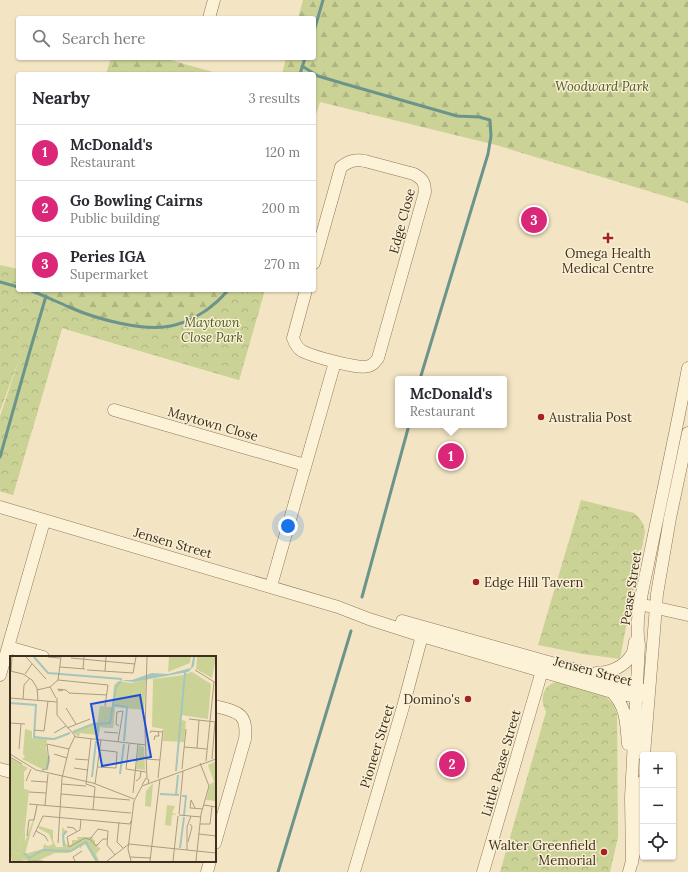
<!DOCTYPE html>
<meta charset="utf-8">
<style>
:root{--surface:#fff;--page:#f2f2f3;--text:#2b2b33;--muted:#7c7c81;--line:#e1e1e2;--accent:#db2777}
body{margin:0;font-family:Lora,serif;background:var(--page);color:var(--text)}
.controls{position:absolute;right:12px;bottom:12px;display:grid;overflow:hidden;border-radius:4px;box-shadow:0 1px 3px #0004}
.controls button{width:36px;height:36px;display:grid;place-items:center;padding:0;border:0;border-bottom:1px solid var(--line);background:var(--surface);color:var(--text);font:20px sans-serif}
.you{position:absolute;left:288px;top:526px;width:14px;height:14px;margin:-10px;border:3px solid #fff;border-radius:50%;background:#1a73e8;box-shadow:0 0 0 6px #1a73e833}
.badge{display:grid;place-items:center;width:26px;height:26px;border-radius:50%;background:var(--accent);color:#fff;font-size:13px;font-weight:700}
.pin{position:absolute;translate:-50% -50%;border:2px solid #fff;box-shadow:0 1px 4px #0006}
.popup{position:absolute;left:395px;top:376px;width:112px;height:52px;box-sizing:border-box;display:grid;place-content:center;border-radius:4px;background:var(--surface);filter:drop-shadow(0 1px 3px #0005);font-size:13px;white-space:nowrap;color:var(--muted)}
.popup b{font-size:15px;color:var(--text)}
.popup::after{content:'';position:absolute;left:50%;top:100%;margin-left:-8px;border:8px solid transparent;border-top-color:var(--surface)}
.list{margin:0;padding:0;list-style:none}
h2{display:flex;justify-content:space-between;align-items:center;height:52px;margin:0;padding:0 16px;font-size:17px}
h2 small{font-size:13px;font-weight:400;color:var(--muted)}
.list li{display:grid;grid-template-columns:26px 1fr auto;gap:12px;align-items:center;box-sizing:border-box;height:56px;padding:0 16px;border-top:1px solid var(--line)}
.list b{display:block;font-size:15px;white-space:nowrap}
.list p{margin:0;font-size:13px;white-space:nowrap;color:var(--muted)}
.list em{font-size:13px;font-style:normal;color:var(--muted)}
.icon{flex:none;width:22px;height:22px;fill:none;stroke:currentColor;stroke-width:2;stroke-linecap:round;stroke-linejoin:round}
.map{position:relative;flex:none;width:688px;height:872px;overflow:hidden}
.search{position:absolute;background:var(--surface);box-shadow:0 1px 3px #0004;left:16px;top:16px;width:300px;height:44px;display:flex;align-items:center;gap:10px;box-sizing:border-box;padding:0 14px;border-radius:4px;color:var(--muted);font-size:15px}
.panel{position:absolute;background:var(--surface);box-shadow:0 1px 3px #0004;left:16px;top:72px;width:300px;height:220px;border-radius:4px}
.map>svg:first-child{display:block}
.forest{fill:url(#forest-firs)}
.park{fill:url(#park-crowns)}
.lines{fill:none;stroke-linecap:round;stroke-linejoin:round}
.stream{stroke:#6b958b;stroke-width:3}
.minor-casing{stroke:#907658;stroke-width:13}
.minor{stroke:#fcf2d8;stroke-width:12}
.poi-dot{fill:#a52221;stroke:#f9efd4;stroke-width:1.5}
.labels{text-anchor:middle;dominant-baseline:central;stroke-width:3;stroke-linejoin:round;paint-order:stroke}
.park-label{font-size:13px;font-style:italic;fill:#4d5d22;stroke:#f9efd4}
.street-label{font-size:13px;fill:#3e2e1d;stroke:#f9efd4}
.poi-label{font-size:13px;fill:#3e2e1d;stroke:#f9efd4;text-anchor:start}
.inset-river{fill:none;stroke:#a6c5bc;stroke-width:2}
.inset-road{fill:none;stroke:#ab9c81;stroke-width:1}
.view{fill:#1d4ed8;fill-opacity:0.15;stroke:#1d4ed8;stroke-width:2}
.inset-edge{fill:none;stroke:#3e2e1d;stroke-width:2}
</style>
<div class="map">
<svg width="688" height="872" viewBox="0 0 688 872">
<defs>
<pattern id="forest-firs" width="22" height="20" patternUnits="userSpaceOnUse"><rect width="22" height="20" fill="#cbd296"/><path d="M5 1l3.5 6h-7zM16 11l3.5 6h-7z" fill="#afb581"/></pattern>
<pattern id="park-crowns" width="20" height="18" patternUnits="userSpaceOnUse"><rect width="20" height="18" fill="#cbd296"/><path d="M2 6a3 3 0 1 1 6 0M12 15a3 3 0 1 1 6 0" fill="none" stroke="#afb581"/></pattern>
</defs>
<rect width="100%" height="100%" fill="#f3e5c4"/>
<path class="forest" d="M303,0H688V203L496,145L320,102L314,121V74H282L286,58H314V18H298Z
M111,58H163L220,74H106Z
M43,290H265L239,380L62,328L13,495L0,491V419Z"/>
<path class="park" d="M0,265L18,269V290H41L40,294C50,298 60,304 70,308C99,319 144,333 175,325C195,321 215,306 228,290H264L239,380L62,328L13,495L0,491V416L20,357L0,411Z
M581,500L634,513C641,519 644,523 645,532L628,616L620,659L583,654L538,645Z
M556,682L606,697L613,704L617,714L618,837L610,872H500L546,712C545,709 543,706 543,703C541,693 547,684 556,682Z"/>
<g class="lines">
<path class="stream" d="M314,31L323,0
M302,66L318,76L345,84L457,116L479,117L490,120L491,136L488,154L420,379
M300,74L305,58
M0,282L18,287
M29,290C43,295 55,301 69,307C96,319 146,333 175,325C195,320 215,306 228,290
M0,457L29,354L46,296
M362,597L409,425
M278,872L351,631"/>
<defs>
<path id="minor" d="M209,18L214,0
M306,290L293,338C295,344 297,348 302,351C312,356 359,370 369,366C373,365 376,361 378,358L425,192C425,183 423,179 414,174L365,161C355,159 349,161 341,167L314,263
M114,410L305,465
M0,507L338,607L369,619L422,636L612,692L631,696L649,694
M271,586L335,362
M648,606L688,615
M402,621L637,687L643,691
M8,647L43,657
M596,673C609,673 625,667 632,654C634,651 634,646 635,642
M0,675L44,521
M612,692C627,708 626,723 628,744
M215,706C237,712 248,712 245,739L215,843
M644,755L657,594L670,518L688,433
M0,769L11,772
M632,863L631,797L639,645C634,619 644,585 649,559C662,495 676,432 688,368
M207,872L210,861
M354,872L403,707L424,628
M483,872L544,664
M629,872L640,831L643,781"/>
</defs>
<use href="#minor" class="minor-casing"/>
<use href="#minor" class="minor"/>
</g>
<g class="poi-dot">
<path d="M606 232h4v4h4v4h-4v4h-4v-4h-4v-4h4z"/>
<circle cx="541" cy="417" r="4"/>
<circle cx="476" cy="582" r="4"/>
<circle cx="468" cy="699" r="4"/>
<circle cx="604" cy="852" r="4"/>
</g>
<g class="labels">
<g class="park-label">
<text x="602" y="86">Woodward Park</text>
<text x="212" y="322">Maytown<tspan x="212" dy="15">Close Park</tspan></text>
</g>
<g class="street-label">
<text transform="translate(402 221) rotate(-75)">Edge Close</text>
<text transform="translate(213 424) rotate(16)">Maytown Close</text>
<text transform="translate(173 543) rotate(16)">Jensen Street</text>
<text transform="translate(631 588) rotate(-81)">Pease Street</text>
<text transform="translate(593 671) rotate(15)">Jensen Street</text>
<text transform="translate(377 746) rotate(-73)">Pioneer Street</text>
<text transform="translate(501 763) rotate(-74)">Little Pease Street</text>
</g>
<g class="poi-label">
<text x="608" y="253" text-anchor="middle">Omega Health<tspan x="608" dy="15">Medical Centre</tspan></text>
<text x="549" y="417">Australia Post</text>
<text x="484" y="582">Edge Hill Tavern</text>
<text x="460" y="699" text-anchor="end">Domino's</text>
<text x="596" y="845" text-anchor="end">Walter Greenfield<tspan x="596" dy="15">Memorial</tspan></text>
</g>
</g>
<g transform="translate(10 656)">
<rect width="206" height="206" fill="#f3e5c4"/>
<path d="M28,150L13,205H2L0,196L11,198L8,190L15,173V186Z" fill="#cbd296"/>
<path d="M159,1H181L180,7L158,16ZM174,19L171,64L176,65L174,86L153,85L154,73L142,71L143,23ZM136,23L134,54L105,51L103,72L90,71L88,83H85L90,50L102,51L104,29L108,25L122,27ZM15,73L22,75V82L29,90L36,92L39,106L34,114L12,103L15,101L13,98ZM0,102L18,112L14,116V133L19,134L15,173L8,190L12,198L0,196ZM206,105V145L196,144L200,128L204,126L198,109Z" fill="#cbd296"/>
<path d="M187,1H206L202,22L186,13ZM182,16L201,28L198,63L171,59L175,18ZM105,51L103,72L90,71L88,83H85L86,79L70,77L69,81L62,76L84,67L98,69ZM61,78L44,84H37L36,92L29,90L22,82L44,83ZM129,89L134,91L135,114L126,113ZM143,127L141,151L135,150L136,135ZM157,149L165,150L162,157L167,158L162,159L161,170L155,169ZM29,170L43,174V184L46,191H53L52,171L57,176L53,181L57,190V187L59,190L62,188V184H68L67,181H84L82,183L85,184V188H89L87,191L91,192L86,198L89,205H85L75,188L71,191L72,193L69,191L59,197H45L27,205L13,204L14,198L33,193L34,188L38,190L43,188L39,178L28,172Z" fill="#cbd296"/>
<path d="M192 7a5 5 0 1 1 10 0a5 5 0 1 1-10 0ZM188 55a5 5 0 1 1 10 0a5 5 0 1 1-10 0Z" fill="#cbd296"/>
<path d="M183,1H185L184,10L178,16L123,26L110,24H122L142,17L158,18L181,12Z" fill="#a6c5bc"/>
<path class="inset-river" d="M24,1L38,17L112,23M0,47L26,49L24,81L44,83L60,77M104,49L117,51L114,85M63,76L83,68L100,67L106,31L111,25M87,82L88,69M37,114L39,100M166,115L175,16M110,118L114,88M82,121L86,85M150,138L169,139M166,139L168,119M172,140H176L174,159M54,190L53,179L57,175M170,192L174,161M14,197L19,202L33,194L61,195L76,186L87,205"/>
<path class="inset-road" d="M16,1L36,23M38,1L50,2M61,2L125,8M50,11L75,13M73,13L74,1M77,14L123,17L126,1M185,14L206,27M0,15L13,18L22,24L27,32L28,44M1,15L2,1M95,15L96,1M15,18L22,8M48,24L98,29L95,50M40,31L46,42M27,34L40,31L48,24L51,1M53,34L49,35L48,33L56,34L59,37M59,37L97,39M0,42L47,46M47,42V59L66,81L136,89M13,43L14,29L20,22M56,52L66,68M179,63L206,66M0,67L15,68M57,72L80,63M24,74L34,75L38,45M94,76L108,77M44,77L56,70M140,77L141,75L153,76M81,83L76,128L85,131L83,154M144,84L145,80H149L148,75M108,86L113,55L107,56L106,68L109,70M119,88L116,113L136,116M174,91L197,93M187,92L189,64M9,93L11,68M0,98L26,114L83,127L124,143M44,98L57,102M0,101L12,108M65,103L79,104M136,103L150,104M202,103L205,66M196,105L204,26M88,111L106,112L107,96L90,94M64,112L78,114M172,113L176,73M32,114L36,113L39,106L37,88L59,93M137,122L135,76L137,1M148,122L153,74M16,125L21,113M21,125L37,126M126,125L130,122L131,115M52,128L76,130M85,128L91,84M132,129L136,122L139,124L138,127M19,136L36,137M123,137L128,88M51,138L120,144M19,148L121,157M35,149L38,118M194,149L206,151M185,152L181,144L180,152H181L193,153M169,158L173,115M169,159L191,161M71,163L70,174L57,181L59,191L75,182L81,184L86,190L93,183H97M109,166L107,186L113,192M190,168H200L202,150M57,171L64,172L67,176M26,175L35,180L38,185M189,178L206,180M17,180L19,164H24L27,149M23,181L33,160L120,168L121,165M80,183L88,173L98,175L97,189L105,199M178,186L182,171L180,168M48,187L52,122L59,93L65,80M177,194V171L181,160M120,201L141,202M18,205H33M65,205L63,201L72,195M97,205L119,188L206,197M121,205L118,193L124,145L132,130L206,103M140,205L150,123M163,205L168,160M186,205L191,158L199,130L190,107"/>
<path class="view" d="M130,39L141,101L92,110L81,48Z"/>
<rect width="206" height="206" class="inset-edge"/>
</g>
</svg>
<div class="controls">
<button>+</button>
<button>−</button>
<button><svg class="icon" aria-label="locate" viewBox="0 0 24 24"><circle cx="12" cy="12" r="6"/><path d="M12 2v4M12 18v4M2 12h4M18 12h4"/></svg></button>
</div>
<div class="you"></div>
<div class="pin badge" style="left:451px;top:456px">1</div>
<div class="popup"><b>McDonald's</b>Restaurant</div>
<div class="pin badge" style="left:452px;top:764px">2</div>
<div class="pin badge" style="left:534px;top:220px">3</div>
<div class="search"><svg class="icon" aria-label="search" viewBox="0 0 24 24"><circle cx="10" cy="10" r="6"/><path d="M15 15l6 6"/></svg>Search here</div>
<section class="panel">
<h2>Nearby<small>3 results</small></h2>
<ul class="list">
<li><span class="badge">1</span><div><b>McDonald's</b><p>Restaurant</p></div><em>120 m</em></li>
<li><span class="badge">2</span><div><b>Go Bowling Cairns</b><p>Public building</p></div><em>200 m</em></li>
<li><span class="badge">3</span><div><b>Peries IGA</b><p>Supermarket</p></div><em>270 m</em></li>
</ul>
</section>
</div>
